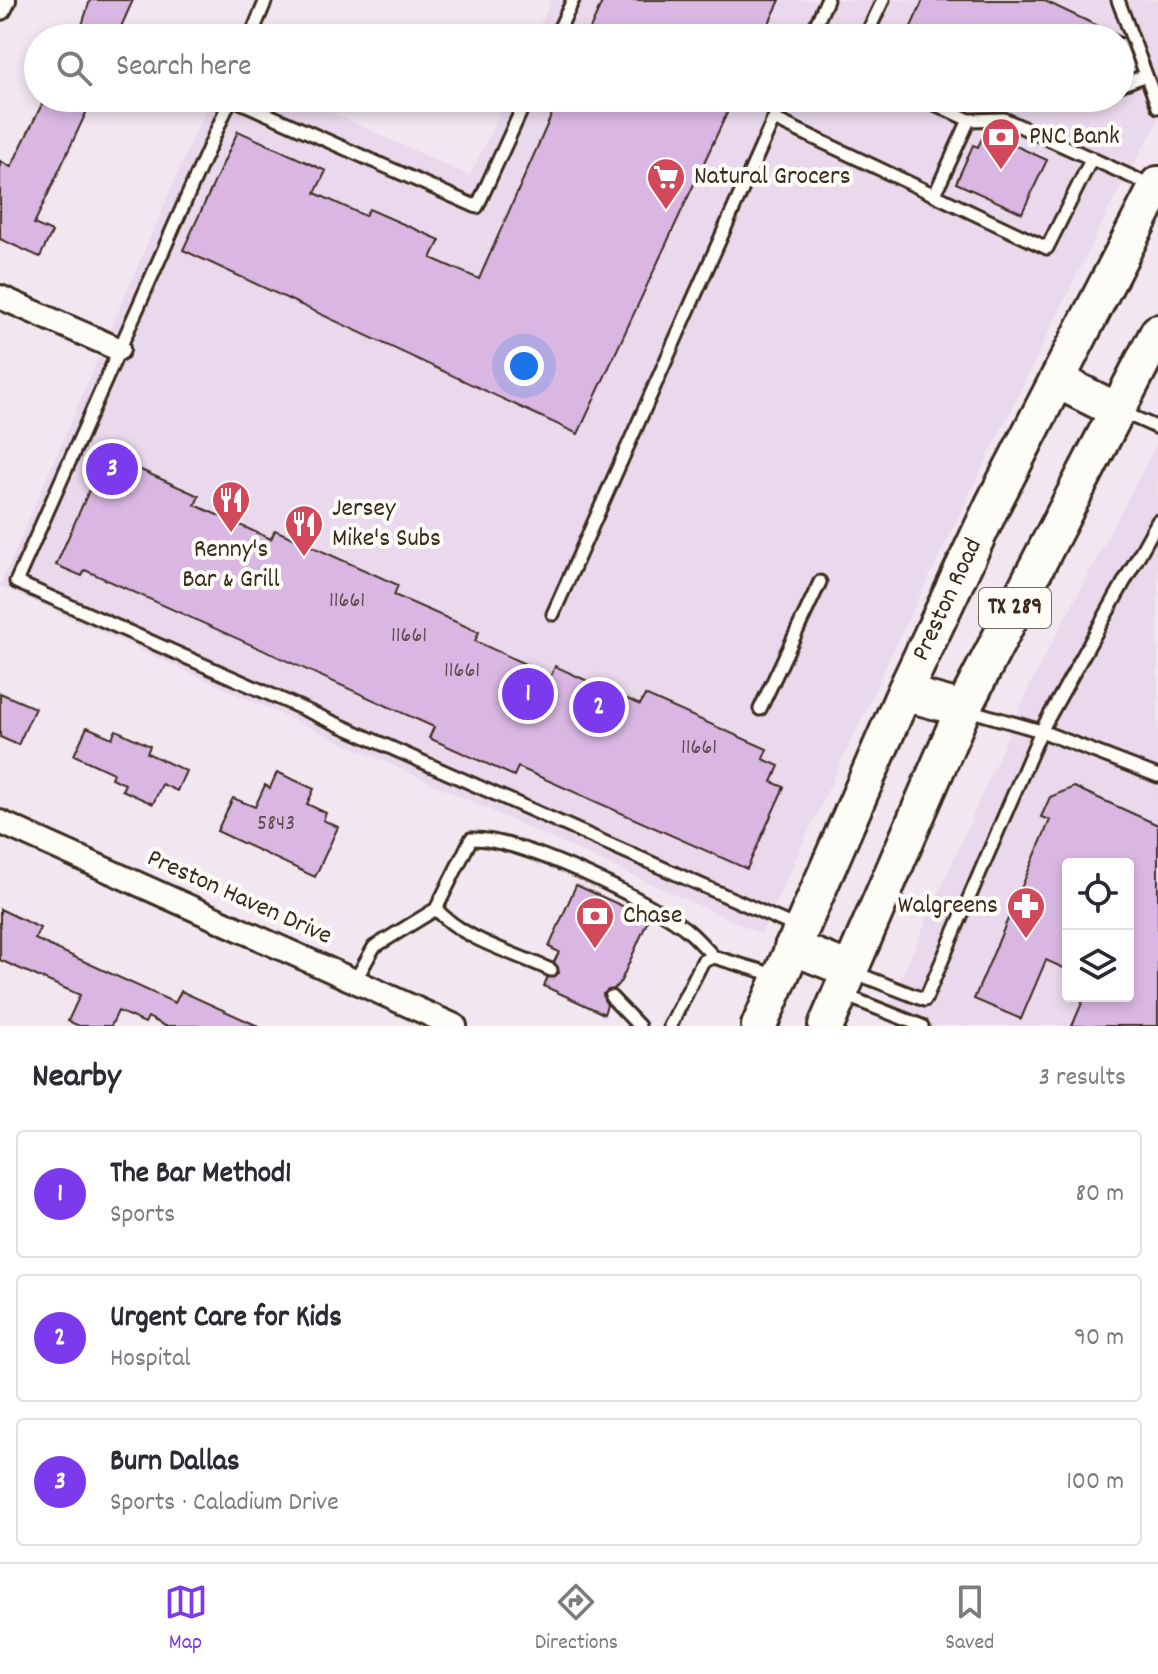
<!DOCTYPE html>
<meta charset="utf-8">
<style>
:root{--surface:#fff;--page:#f2f2f3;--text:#2b2b33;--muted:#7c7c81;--line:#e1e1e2;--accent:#7c3aed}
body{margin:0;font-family:Dekko,sans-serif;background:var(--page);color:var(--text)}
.controls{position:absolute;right:24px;bottom:24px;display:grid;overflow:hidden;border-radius:8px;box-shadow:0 4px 12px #0003}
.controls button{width:72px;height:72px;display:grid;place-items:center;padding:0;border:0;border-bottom:2px solid var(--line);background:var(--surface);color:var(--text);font:40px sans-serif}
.you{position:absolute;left:524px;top:366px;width:28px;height:28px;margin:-20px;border:6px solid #fff;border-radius:50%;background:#1a73e8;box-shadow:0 0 0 12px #1a73e833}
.badge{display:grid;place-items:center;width:52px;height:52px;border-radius:50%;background:var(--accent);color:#fff;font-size:26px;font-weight:700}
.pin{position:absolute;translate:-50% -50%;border:4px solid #fff;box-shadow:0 2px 8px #0006}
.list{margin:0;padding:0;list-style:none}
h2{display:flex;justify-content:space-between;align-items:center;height:104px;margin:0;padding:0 32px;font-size:34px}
h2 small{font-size:26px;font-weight:400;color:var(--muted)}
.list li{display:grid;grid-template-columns:52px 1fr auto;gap:24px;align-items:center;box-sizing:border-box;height:128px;margin:0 16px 16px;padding:0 16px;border:2px solid var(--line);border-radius:8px}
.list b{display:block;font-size:30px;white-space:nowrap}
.list p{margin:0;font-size:26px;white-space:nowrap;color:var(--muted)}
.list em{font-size:26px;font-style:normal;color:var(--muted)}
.icon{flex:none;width:44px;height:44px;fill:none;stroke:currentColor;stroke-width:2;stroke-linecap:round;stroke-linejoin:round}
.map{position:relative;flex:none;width:1158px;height:1026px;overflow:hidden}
.search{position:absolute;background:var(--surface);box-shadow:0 4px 12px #0003;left:24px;right:24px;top:24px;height:88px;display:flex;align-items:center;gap:20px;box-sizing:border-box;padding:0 28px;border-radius:44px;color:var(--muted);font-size:30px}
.sheet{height:536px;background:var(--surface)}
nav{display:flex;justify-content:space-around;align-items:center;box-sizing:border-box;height:112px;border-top:2px solid var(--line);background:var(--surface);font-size:22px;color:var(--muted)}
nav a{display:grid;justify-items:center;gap:4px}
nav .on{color:var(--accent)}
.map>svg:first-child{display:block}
.built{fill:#ead9ec;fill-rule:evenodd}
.building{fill:#d9b7e2;stroke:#3b2a1e;stroke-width:2}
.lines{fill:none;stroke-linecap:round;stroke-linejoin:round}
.lane-casing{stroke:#3b2a1e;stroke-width:17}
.street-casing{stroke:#3b2a1e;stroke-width:28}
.primary-casing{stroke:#3b2a1e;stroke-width:40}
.lane{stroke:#fdfcf7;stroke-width:11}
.street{stroke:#fdfcf7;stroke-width:22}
.primary{stroke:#fdfcf7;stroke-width:34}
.labels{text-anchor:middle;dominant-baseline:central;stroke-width:8;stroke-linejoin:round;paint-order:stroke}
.number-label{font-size:22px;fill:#624d4f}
.shield{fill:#fdfcf7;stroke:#75695f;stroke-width:2}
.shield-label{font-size:24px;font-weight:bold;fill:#3b2a1e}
.poi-label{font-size:26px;fill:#3b2a1e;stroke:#fdfcf7;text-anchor:start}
.street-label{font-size:26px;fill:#3b2a1e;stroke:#fdfcf7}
</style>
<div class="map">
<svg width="1158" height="1026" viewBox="0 0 1158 1026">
<rect width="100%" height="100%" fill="#f2e7f1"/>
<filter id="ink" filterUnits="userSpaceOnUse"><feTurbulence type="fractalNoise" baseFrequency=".0125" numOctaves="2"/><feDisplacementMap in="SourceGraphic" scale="16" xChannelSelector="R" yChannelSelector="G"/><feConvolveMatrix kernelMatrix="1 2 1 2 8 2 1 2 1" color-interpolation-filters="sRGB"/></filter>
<g filter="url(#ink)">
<path class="built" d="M551,0H1158V122L1116,195L893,651L761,934L0,586L210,98H300L470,176L506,98H1120V38H534Z
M1158,441V1026H929L887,1010L1031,683ZM1068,864H1128V996H1068Z"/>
<path class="building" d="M90,0H133L116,38H78Z
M603,0H780L762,38H586Z
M923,0H1043L1123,38H906Z
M45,98H93L34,224L52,232L40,257L0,239V161L11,167Z
M559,98H734L578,434L183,250L238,131L326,171L315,193L365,216L369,209L440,240L431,258L479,279Z
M985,132L1047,160L1022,213L956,183L973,145L978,147Z
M105,454L199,496L195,505L271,539L275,530L398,585L394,595L479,632L475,641L551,676L555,666L640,705L645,695L767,749L763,759L779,766L772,782L784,787L747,869L518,767L514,776L429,738L434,727L85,570L82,576L56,565Z
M0,693L35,708L18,745L0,737Z
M87,727L112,738L116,730L150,746L147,753L186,771L177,791L162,784L153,804L122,790L125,784L111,778L113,773L74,755Z
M277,772L314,789L307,804L326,813L323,820L338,827L315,877L217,831L233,798L255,807L265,785L270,788Z
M1074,787L1158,825V1026H1072L1085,996H1128V864H1068V970L1046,960L1021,1019L974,999L1050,820L1041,817L1050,797Z
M576,885L649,918L621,981L614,989L603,994L607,1005L604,1014L544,986L547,978L559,973L554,962L559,952L549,947Z
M0,909L40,928L35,939L175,1003L181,991L258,1026H165L148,1017L145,1023L118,1011L111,1026H79L68,1021L80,995L0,960Z"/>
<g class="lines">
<defs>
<path id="lane" d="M1118,0L1158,107
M250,38L266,0
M555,38L573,0
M810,38L827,0
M865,38L883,0
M1120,85L1144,76
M527,98L477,207L231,98L16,582L796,927
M922,98L969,120L1004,119L1152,186
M774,119L1047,248L1092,158
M935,194L969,120
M1122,412L1158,428
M553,614L783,98
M760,709L820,582
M968,710L1041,731L1158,776
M551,970C513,952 465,941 436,909L471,839C519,837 648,899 687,930C697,938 705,948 714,957
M853,972L925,1000L1041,731L1158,521
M355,981L374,947L436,909
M844,995L922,1026
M611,997L639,1026
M670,1026L703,961L714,957L775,975"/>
<path id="street" d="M0,8L4,0
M0,297L118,349
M0,822L455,1026"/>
<path id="primary" d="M1058,381L1118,411
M904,693L963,709
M792,947L850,970
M759,1026L904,693L993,504L1158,184
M826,1026L963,709L1158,332"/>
</defs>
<use href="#lane" class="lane-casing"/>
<use href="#street" class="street-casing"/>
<use href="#primary" class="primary-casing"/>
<use href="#lane" class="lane"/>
<use href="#street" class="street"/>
<use href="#primary" class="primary"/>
</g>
</g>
<defs>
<symbol id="bank-pin" viewBox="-11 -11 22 30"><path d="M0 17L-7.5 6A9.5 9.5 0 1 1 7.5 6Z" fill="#d1495b" stroke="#fdfcf7"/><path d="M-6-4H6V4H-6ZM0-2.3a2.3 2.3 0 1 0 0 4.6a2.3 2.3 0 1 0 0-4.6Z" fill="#fff"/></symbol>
<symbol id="supermarket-pin" viewBox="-11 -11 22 30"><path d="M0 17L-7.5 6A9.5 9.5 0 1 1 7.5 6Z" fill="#d1495b" stroke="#fdfcf7"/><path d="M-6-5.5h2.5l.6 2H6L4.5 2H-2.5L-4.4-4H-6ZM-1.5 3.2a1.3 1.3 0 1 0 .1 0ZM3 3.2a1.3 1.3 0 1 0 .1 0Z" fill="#fff"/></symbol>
<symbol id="restaurant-pin" viewBox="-11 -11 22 30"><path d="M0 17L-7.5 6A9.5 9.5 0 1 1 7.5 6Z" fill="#d1495b" stroke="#fdfcf7"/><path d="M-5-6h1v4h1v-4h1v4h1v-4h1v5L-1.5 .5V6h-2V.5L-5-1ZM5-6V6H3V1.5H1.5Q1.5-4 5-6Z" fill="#fff"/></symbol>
<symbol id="pharmacy-pin" viewBox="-11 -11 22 30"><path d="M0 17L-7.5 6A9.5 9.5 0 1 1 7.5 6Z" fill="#d1495b" stroke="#fdfcf7"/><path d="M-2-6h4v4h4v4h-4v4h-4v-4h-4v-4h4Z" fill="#fff"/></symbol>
</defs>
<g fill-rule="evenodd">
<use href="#bank-pin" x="979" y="115" width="44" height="60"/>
<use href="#supermarket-pin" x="644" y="155" width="44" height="60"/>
<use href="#restaurant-pin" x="209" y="478" width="44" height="60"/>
<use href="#restaurant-pin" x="282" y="502" width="44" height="60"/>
<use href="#pharmacy-pin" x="1004" y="884" width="44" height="60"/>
<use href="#bank-pin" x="573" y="894" width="44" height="60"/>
</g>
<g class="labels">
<g class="number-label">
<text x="347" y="601">11661</text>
<text x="409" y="636">11661</text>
<text x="462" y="671">11661</text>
<text x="699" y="748">11661</text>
<text x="276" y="824">5843</text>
</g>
<rect class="shield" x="979" y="588" width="72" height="40" rx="6"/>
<g class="shield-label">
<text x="1015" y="608">TX 289</text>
</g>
<g class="poi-label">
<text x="1029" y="137">PNC Bank</text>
<text x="694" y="177">Natural Grocers</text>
<text x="332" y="509">Jersey<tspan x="332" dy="30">Mike's Subs</tspan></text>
<text x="231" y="550" text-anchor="middle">Renny's<tspan x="231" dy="30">Bar &amp; Grill</tspan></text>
<text x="998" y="906" text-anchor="end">Walgreens</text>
<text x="623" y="916">Chase</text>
</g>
<g class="street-label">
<text transform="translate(948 600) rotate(-65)">Preston Road</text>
<text transform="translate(239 898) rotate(24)">Preston Haven Drive</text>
</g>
</g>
</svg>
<div class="controls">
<button><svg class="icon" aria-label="locate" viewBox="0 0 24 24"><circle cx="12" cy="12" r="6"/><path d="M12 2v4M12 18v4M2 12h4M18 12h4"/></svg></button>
<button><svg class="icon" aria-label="layers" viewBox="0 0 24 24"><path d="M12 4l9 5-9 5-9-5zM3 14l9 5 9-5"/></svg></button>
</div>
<div class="you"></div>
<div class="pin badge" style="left:528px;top:694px">1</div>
<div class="pin badge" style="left:599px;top:707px">2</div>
<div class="pin badge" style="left:112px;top:469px">3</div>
<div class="search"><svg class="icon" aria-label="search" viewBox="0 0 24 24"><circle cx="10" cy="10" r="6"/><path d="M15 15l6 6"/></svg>Search here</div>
</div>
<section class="sheet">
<h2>Nearby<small>3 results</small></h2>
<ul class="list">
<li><span class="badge">1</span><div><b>The Bar Method1</b><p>Sports</p></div><em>80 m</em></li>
<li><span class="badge">2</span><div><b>Urgent Care for Kids</b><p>Hospital</p></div><em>90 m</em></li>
<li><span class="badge">3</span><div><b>Burn Dallas</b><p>Sports · Caladium Drive</p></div><em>100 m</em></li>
</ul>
</section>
<nav>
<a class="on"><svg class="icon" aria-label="map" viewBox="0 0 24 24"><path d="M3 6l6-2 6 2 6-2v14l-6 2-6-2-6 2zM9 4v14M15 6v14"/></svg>Map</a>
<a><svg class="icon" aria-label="directions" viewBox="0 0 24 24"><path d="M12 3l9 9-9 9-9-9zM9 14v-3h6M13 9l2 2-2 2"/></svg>Directions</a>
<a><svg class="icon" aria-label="saved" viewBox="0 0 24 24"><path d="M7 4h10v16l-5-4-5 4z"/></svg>Saved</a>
</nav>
